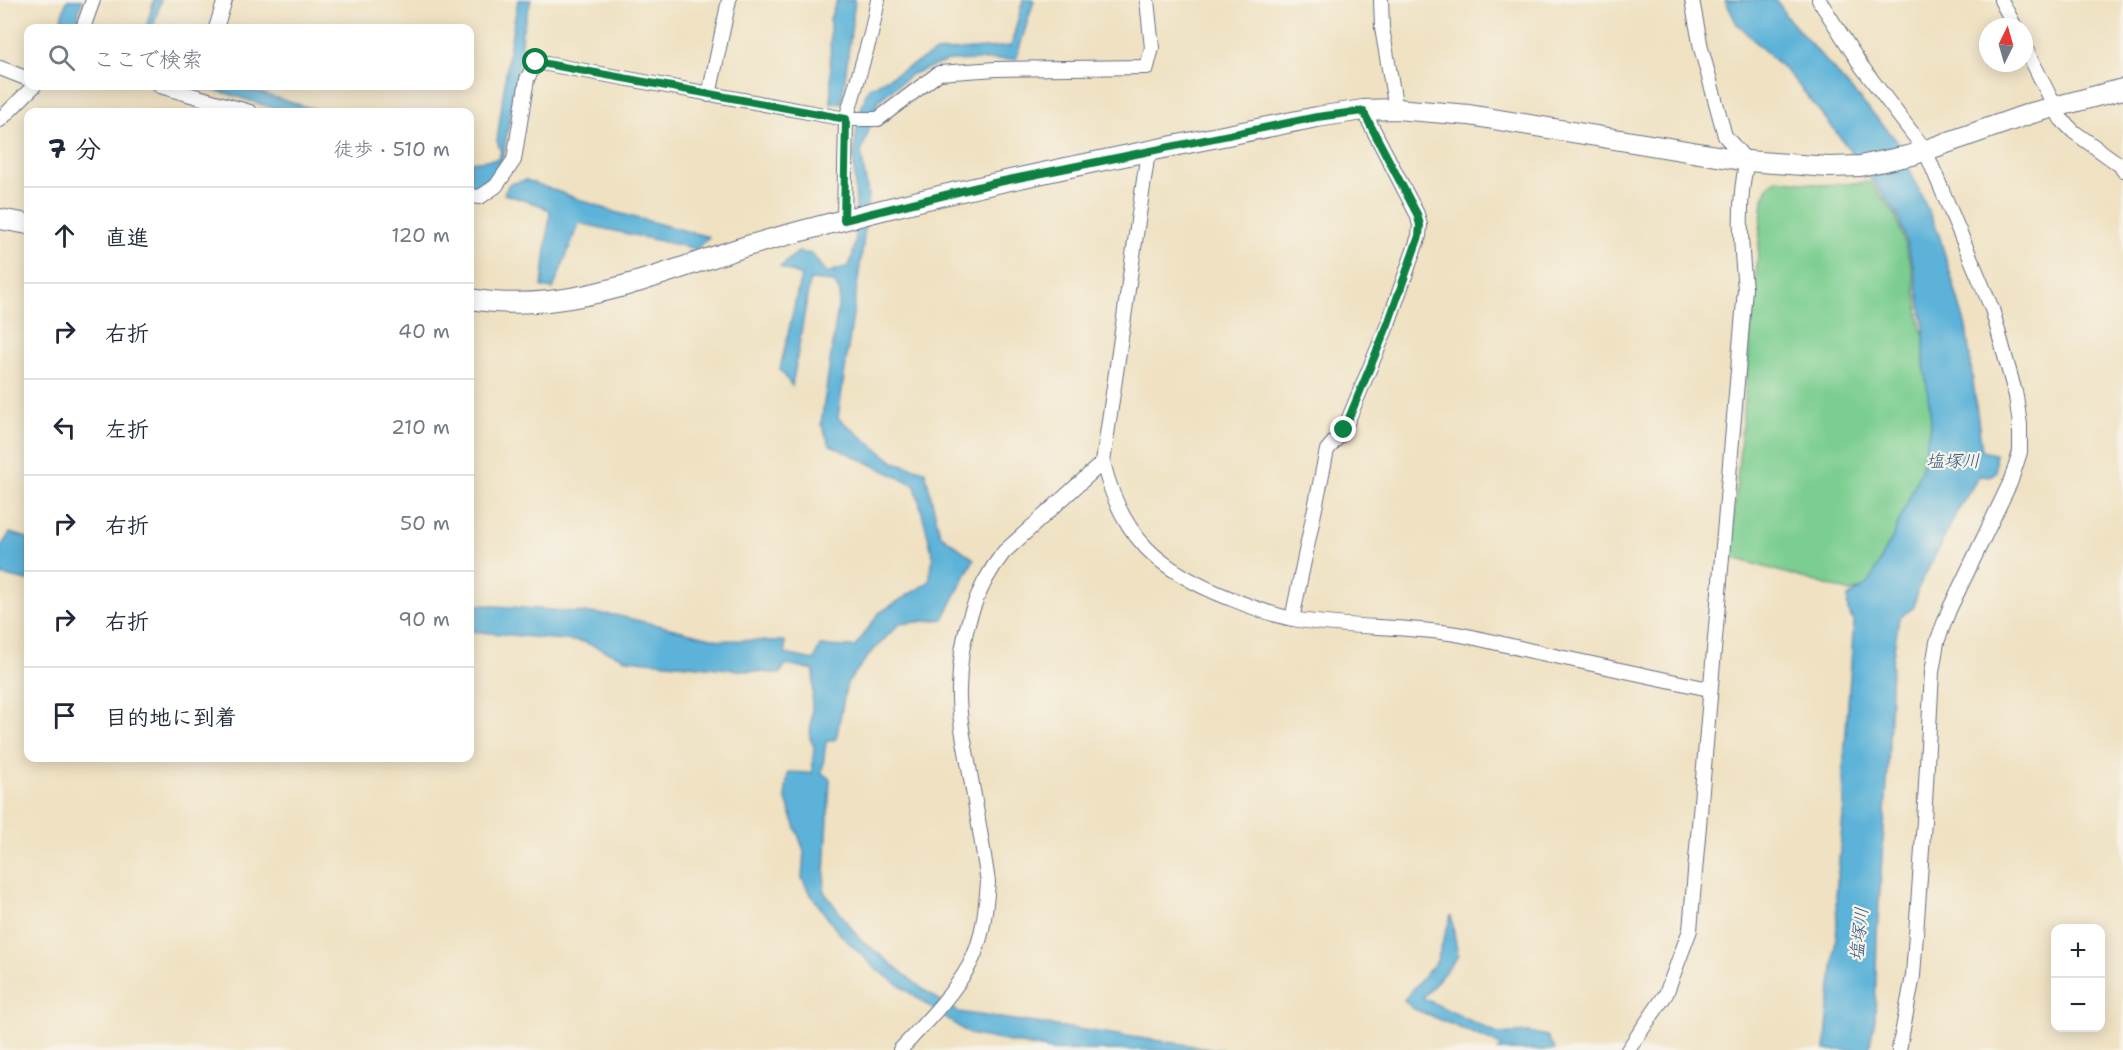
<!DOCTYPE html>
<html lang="ja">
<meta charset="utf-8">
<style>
:root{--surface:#fff;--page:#f6f6f7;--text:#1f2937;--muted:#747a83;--line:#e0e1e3}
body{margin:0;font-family:"Shantell Sans","Klee One",sans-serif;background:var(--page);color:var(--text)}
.controls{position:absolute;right:18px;bottom:18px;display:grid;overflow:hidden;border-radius:12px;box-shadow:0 3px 15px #0003}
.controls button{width:54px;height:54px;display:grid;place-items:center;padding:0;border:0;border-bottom:2px solid var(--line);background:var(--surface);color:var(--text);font:30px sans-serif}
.compass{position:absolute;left:1979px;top:18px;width:54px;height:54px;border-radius:50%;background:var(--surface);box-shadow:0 3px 15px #0003;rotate:5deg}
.stop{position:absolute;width:18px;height:18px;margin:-14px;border:4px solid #0b8043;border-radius:50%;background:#fff}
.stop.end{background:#0b8043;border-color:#fff;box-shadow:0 2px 6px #0008}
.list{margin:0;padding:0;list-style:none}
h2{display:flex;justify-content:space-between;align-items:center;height:78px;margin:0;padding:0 24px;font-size:26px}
h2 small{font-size:20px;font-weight:400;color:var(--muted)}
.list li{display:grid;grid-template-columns:39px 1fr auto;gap:18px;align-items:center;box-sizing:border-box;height:96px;padding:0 24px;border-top:2px solid var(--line)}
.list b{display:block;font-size:22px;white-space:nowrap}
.list em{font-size:20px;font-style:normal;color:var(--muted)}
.icon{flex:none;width:33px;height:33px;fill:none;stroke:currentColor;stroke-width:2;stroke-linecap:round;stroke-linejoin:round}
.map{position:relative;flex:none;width:2123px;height:1050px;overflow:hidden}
.search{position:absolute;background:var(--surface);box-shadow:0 3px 15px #0003;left:24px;top:24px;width:450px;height:66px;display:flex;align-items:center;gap:15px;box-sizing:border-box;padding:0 21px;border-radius:12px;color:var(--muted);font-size:22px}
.panel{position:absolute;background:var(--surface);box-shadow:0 3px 15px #0003;left:24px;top:108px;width:450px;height:654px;border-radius:12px}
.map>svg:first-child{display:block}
.green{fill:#7cce90;stroke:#4c7e77;stroke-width:1.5}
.water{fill:#5bb2d8;stroke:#3b709b;stroke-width:1.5}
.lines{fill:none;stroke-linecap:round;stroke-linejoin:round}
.street-casing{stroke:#656d81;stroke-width:16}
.secondary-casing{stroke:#656d81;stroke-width:22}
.street{stroke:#fff;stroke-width:14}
.secondary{stroke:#fff;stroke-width:20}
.route{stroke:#0b8043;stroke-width:8}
.labels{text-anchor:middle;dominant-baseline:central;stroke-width:4.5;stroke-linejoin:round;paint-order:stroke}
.water-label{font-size:18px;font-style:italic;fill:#2e5683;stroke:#f7f3e8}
</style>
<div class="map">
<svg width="2123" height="1050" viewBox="0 0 2123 1050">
<rect width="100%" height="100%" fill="#f7f3e8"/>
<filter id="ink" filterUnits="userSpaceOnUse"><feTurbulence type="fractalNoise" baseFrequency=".0167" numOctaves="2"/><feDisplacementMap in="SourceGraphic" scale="12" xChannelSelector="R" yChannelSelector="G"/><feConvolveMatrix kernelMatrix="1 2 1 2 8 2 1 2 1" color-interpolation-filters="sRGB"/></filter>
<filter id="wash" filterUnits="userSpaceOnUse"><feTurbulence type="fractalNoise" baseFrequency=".008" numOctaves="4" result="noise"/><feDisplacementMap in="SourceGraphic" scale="24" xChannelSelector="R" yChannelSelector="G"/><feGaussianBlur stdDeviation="1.35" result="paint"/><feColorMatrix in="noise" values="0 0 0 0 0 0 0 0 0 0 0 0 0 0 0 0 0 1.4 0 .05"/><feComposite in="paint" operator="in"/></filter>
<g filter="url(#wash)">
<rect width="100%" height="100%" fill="#efe1c1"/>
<path class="green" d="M1778,179L1823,185L1870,182L1896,216L1912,268L1921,330L1923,333L1924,328L1946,442L1878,577L1860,590L1861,589L1851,592L1730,557L1763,199L1769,185Z"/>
<path class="water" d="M67,0H82L78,16L90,28H69L61,18Z
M154,0H161L153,28H146Z
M518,0H531L522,32L519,65L503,156L497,172L478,188H470V162L498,159L501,152L497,141L509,51Z
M837,0H855L842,102L831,104L830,19Z
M1023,0H1034L1016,59L948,61L912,74L879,100L861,153L868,194L863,245L838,418L894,462L925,471L940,534L974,559L943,619L899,624L869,655L847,683L836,739L826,742L822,773L830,779L824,892L859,938L924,990L958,1012L1223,1050H1052L969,1034L876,969L837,931L808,890L802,878L804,851L785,797L788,772L812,773L814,747L810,738L814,670L786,664L780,674L626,659L584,642L470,631V604L615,615L720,640L785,641V654L814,660L820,646L855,647L879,613L929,582L933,556L915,485L830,445L821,424L840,293L834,282L810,280L792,386L780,369L801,276L780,267L798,252L812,254L826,273L849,266C862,234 854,195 854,161C854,140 860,108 868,89L936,52L1011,46Z
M1725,0H1777L1786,16L1897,141L1939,235L1966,327L1982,451L1995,454L1996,472L1989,477L1979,476L1958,510L1917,591L1914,607L1899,618L1892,663L1888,769L1877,933L1875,1019L1869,1050H1825L1837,926L1836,896L1844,803L1843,773L1854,621C1847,613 1847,607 1848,597L1860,590L1870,581L1894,534L1921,470L1931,420L1924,363V328L1914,268L1898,215L1834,129L1791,76L1737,24Z
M207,86H237L324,112H285L226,93L207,89Z
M526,180L614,212L709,237L696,249L579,223L553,289L542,287L550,211L540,205L504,194L509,184Z
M10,533L28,538V581L0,575V548Z
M1451,915L1458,956L1423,998L1498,1034L1528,1032L1547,1036L1555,1050H1498L1501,1045L1412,1008L1404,1000L1437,961Z"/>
</g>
<g filter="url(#ink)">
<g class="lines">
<defs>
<path id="street" d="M1381,0L1382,28L1396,109
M1819,0L1862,67L1925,150L1992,309L2016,396L2020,425V452L2010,483L1949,610L1937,642L1932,672L1924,821L1913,976L1899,1050
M2001,0L2015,27
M83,28L93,0
M216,28L225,0
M2024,45L2061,119L2074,132L2120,165L2123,170
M0,68L28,79
M160,86L250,112
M709,95L729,0
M0,120L34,86
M1148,152L1103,462C1121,537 1158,570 1229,598C1249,606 1271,615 1293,619C1347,628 1402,626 1456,634C1484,639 1513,647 1541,653C1597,665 1653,677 1709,689
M470,196L480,197L496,186L514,160L527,79L536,62L846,119H878L939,73L996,69L1147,67L1152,48L1147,0
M844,220L846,119L871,34L878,0
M1292,619L1327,450L1344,430L1388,324L1419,236L1420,225L1417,214L1363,110
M900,1050C924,1024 953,995 970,964C983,940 986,908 988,882C983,848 977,813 971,779C966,749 958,718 959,688C960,639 973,591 1004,552L1103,462
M1628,1050L1666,994L1690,930L1745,289C1741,247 1737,202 1747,161L1725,136L1701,48L1692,0"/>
<path id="secondary" d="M0,219L28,224
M470,299C566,316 657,274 747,246C789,234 832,223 874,212C1021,175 1169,147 1317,117L1363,110L1396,109L1469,115L1747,161L1829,167L1860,166L1912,155L2032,113L2123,89"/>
</defs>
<use href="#street" class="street-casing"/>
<use href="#secondary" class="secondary-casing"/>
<use href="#street" class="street"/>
<use href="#secondary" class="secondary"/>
</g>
</g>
<g class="lines" filter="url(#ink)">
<path class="route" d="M536,62L846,119L844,220L994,183L1317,117L1363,111L1417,214L1420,225L1419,236L1388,324L1344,430"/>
</g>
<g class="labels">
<g class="water-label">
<text x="1953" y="461">塩塚川</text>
<text transform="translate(1859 934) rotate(-84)">塩塚川</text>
</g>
</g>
</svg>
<div class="controls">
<button>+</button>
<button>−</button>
</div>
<svg class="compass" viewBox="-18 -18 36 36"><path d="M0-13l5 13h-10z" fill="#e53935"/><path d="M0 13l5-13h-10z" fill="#747a83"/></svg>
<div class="stop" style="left:536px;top:62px"></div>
<div class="stop end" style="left:1344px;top:430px"></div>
<div class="search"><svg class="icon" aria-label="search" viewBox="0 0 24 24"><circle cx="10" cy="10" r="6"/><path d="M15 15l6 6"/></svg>ここで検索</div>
<section class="panel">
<h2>7 分<small>徒歩 · 510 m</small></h2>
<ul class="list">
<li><svg class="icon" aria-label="ahead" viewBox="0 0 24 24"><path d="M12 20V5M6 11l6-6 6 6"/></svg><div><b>直進</b></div><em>120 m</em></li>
<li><svg class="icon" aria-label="right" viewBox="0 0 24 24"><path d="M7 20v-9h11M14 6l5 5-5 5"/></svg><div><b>右折</b></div><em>40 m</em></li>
<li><svg class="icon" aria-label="left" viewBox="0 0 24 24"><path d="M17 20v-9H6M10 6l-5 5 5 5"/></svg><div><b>左折</b></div><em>210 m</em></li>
<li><svg class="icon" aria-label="right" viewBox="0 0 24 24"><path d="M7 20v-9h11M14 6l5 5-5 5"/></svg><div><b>右折</b></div><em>50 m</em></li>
<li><svg class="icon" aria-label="right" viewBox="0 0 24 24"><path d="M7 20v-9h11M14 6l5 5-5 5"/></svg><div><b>右折</b></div><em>90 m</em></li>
<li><svg class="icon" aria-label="arrive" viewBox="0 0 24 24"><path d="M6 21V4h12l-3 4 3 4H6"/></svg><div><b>目的地に到着</b></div></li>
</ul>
</section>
</div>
